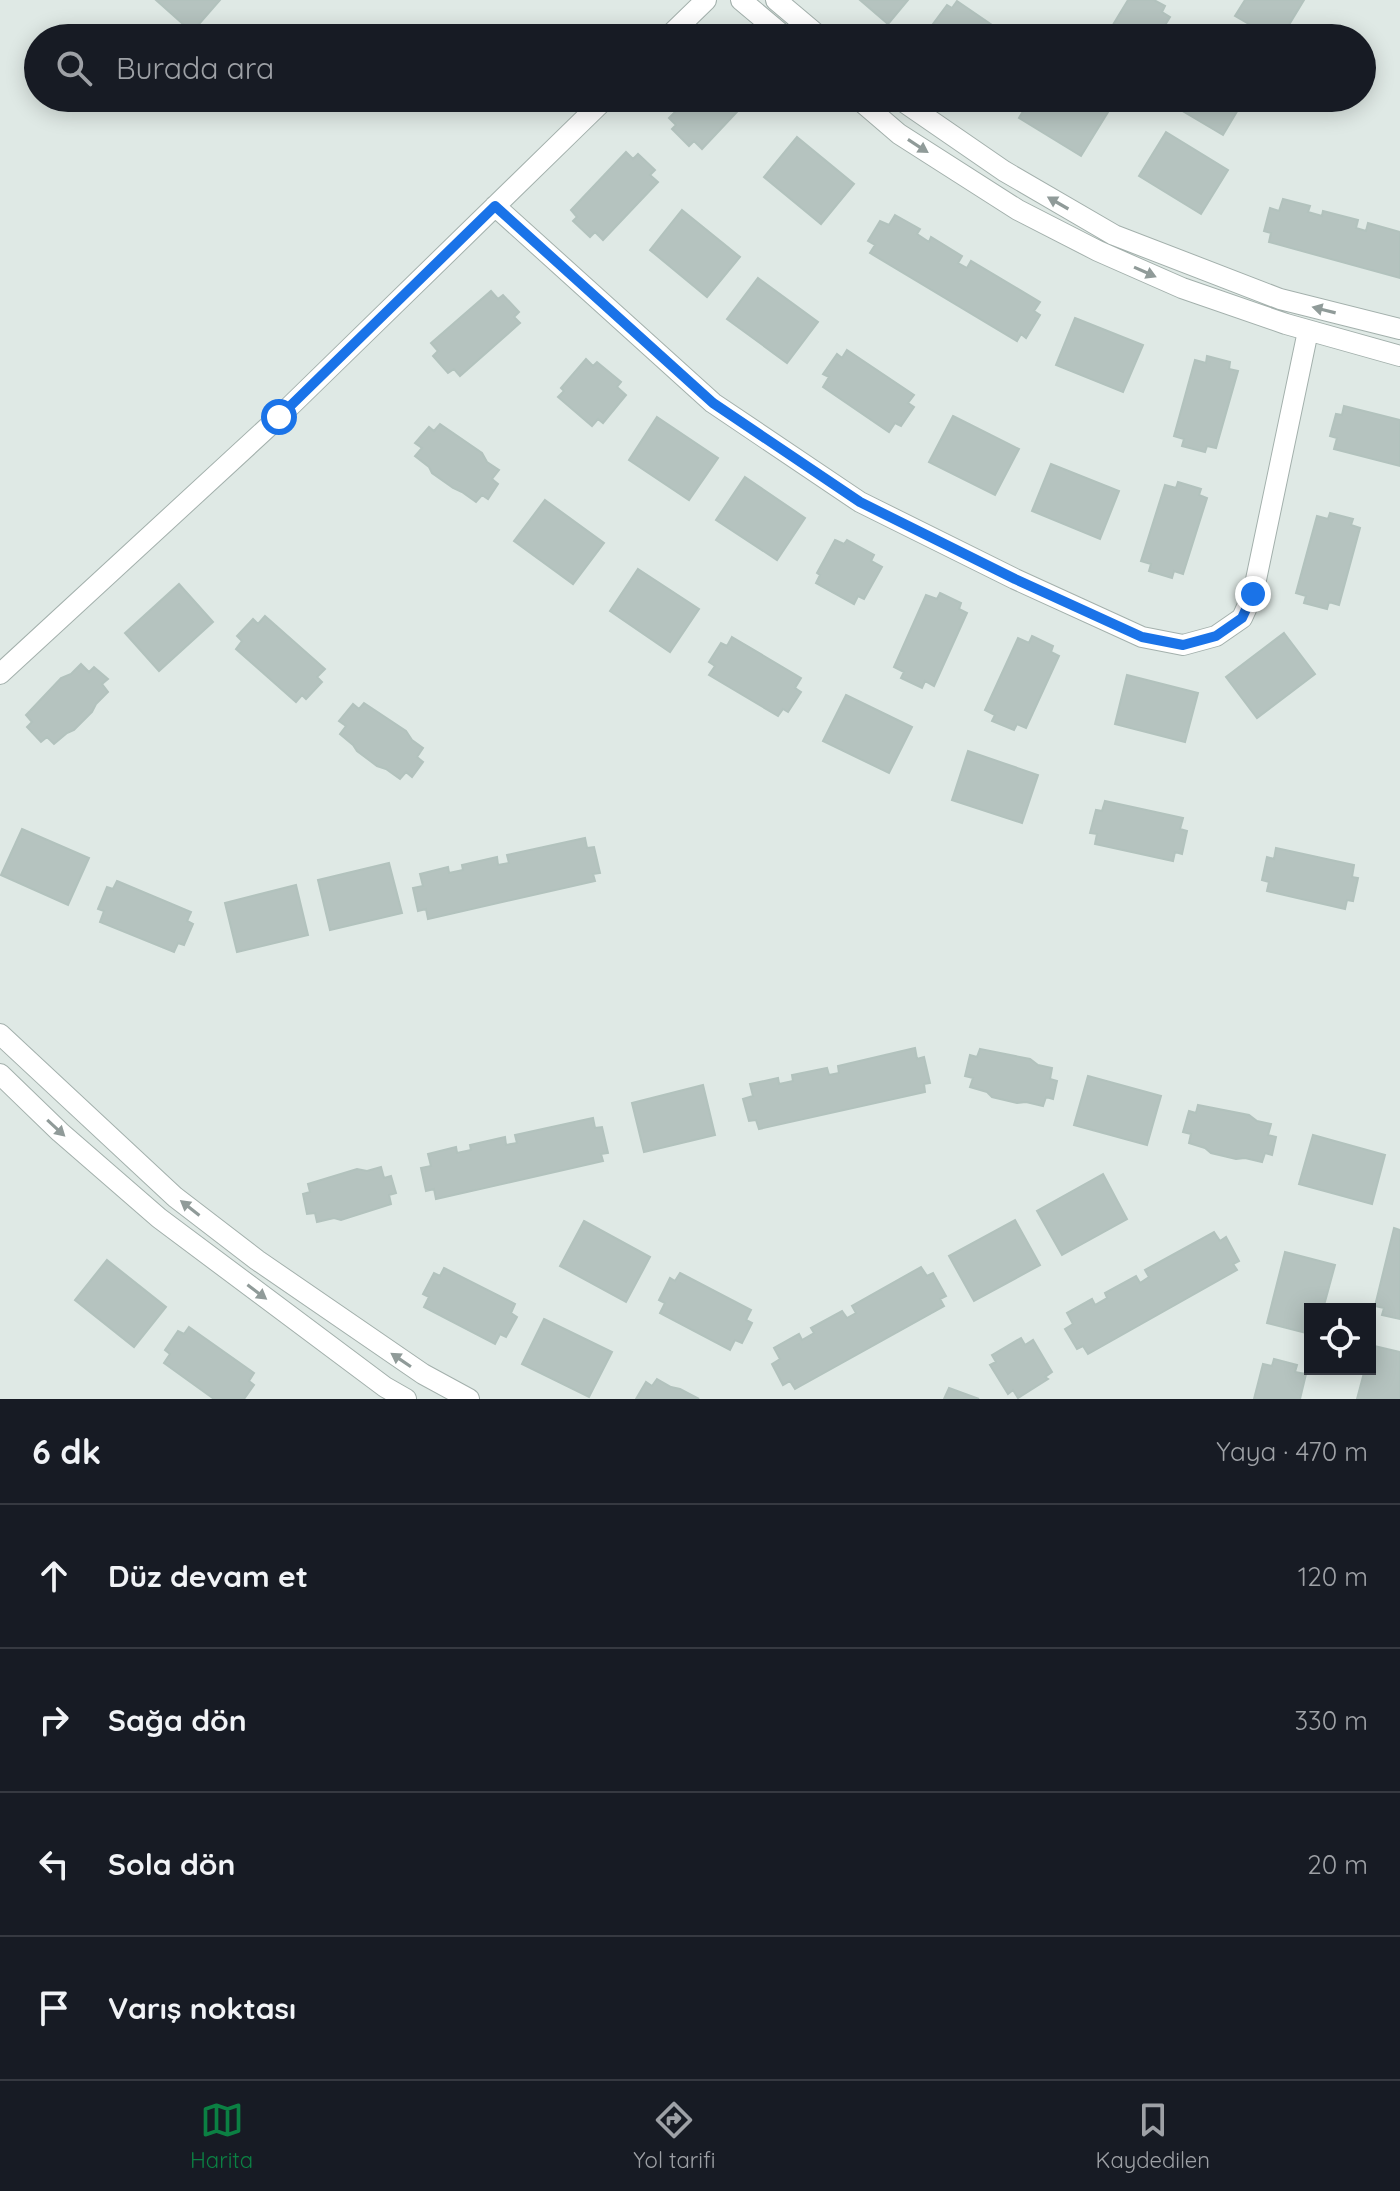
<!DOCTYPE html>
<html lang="tr">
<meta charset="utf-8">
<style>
:root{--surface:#171b24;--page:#242831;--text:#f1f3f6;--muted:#9ea1a6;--line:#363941;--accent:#0b8043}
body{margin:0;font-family:Quicksand,sans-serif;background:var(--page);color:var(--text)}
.controls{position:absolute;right:24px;bottom:24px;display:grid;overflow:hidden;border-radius:0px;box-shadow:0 4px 20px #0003}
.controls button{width:72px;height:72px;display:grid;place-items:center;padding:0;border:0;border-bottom:2px solid var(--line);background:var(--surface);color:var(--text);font:40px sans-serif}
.stop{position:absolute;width:24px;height:24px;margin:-18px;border:6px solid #1a73e8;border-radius:50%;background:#fff}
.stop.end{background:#1a73e8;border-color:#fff;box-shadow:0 2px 8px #0008}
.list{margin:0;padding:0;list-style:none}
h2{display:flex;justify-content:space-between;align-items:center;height:104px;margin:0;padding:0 32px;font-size:34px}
h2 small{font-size:26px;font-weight:400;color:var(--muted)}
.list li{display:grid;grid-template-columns:52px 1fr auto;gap:24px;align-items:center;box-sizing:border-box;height:144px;padding:0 32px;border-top:2px solid var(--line)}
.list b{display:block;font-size:30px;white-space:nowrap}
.list em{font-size:26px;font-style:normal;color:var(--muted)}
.icon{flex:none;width:44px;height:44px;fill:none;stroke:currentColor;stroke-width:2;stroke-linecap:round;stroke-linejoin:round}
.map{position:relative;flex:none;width:1400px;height:1399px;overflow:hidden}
.search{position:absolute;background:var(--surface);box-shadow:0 4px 20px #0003;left:24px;right:24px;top:24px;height:88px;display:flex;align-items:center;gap:20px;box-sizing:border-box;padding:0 28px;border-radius:44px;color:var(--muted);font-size:30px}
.sheet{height:680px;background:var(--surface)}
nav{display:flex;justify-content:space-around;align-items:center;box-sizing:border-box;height:112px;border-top:2px solid var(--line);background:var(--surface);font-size:22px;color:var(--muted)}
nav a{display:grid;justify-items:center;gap:4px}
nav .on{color:var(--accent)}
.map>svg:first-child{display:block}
.building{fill:#b5c3bf;stroke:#b2c2bd;stroke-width:2}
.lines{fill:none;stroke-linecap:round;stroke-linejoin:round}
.minor-casing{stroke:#a3b0ac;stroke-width:22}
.minor{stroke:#fff;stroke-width:20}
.oneway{fill:#909b99}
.route{stroke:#1a73e8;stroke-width:10}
</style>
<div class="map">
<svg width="1400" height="1399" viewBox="0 0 1400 1399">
<rect width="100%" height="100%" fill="#dfe9e5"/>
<path class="building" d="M156,0H220L192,32Z
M860,0H908L888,24Z
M1128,0H1154L1165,6L1162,12L1170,17L1157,38H1105Z
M1245,0H1304L1281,38H1273L1235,16Z
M957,1L1011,38L932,37L939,28L933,24L947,5L952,8Z
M689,98H750L702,149L694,141L689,146L672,129L676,125L669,118Z
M1031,98H1084L1108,112L1081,156L1019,118Z
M1185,98H1245L1223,135L1179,109Z
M1166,132L1228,170L1201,214L1139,176Z
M797,137L854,184L821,224L764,177Z
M626,152L633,159L638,154L655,170L650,175L658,182L603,240L595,232L590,237L573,221L577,217L571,210Z
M1283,199L1310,206L1308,212L1322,216L1323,211L1358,220L1356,228L1366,231L1368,223L1400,232V278L1269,242L1271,233L1264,231L1270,208L1279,211Z
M682,210L740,257L707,297L650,250Z
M895,215L920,229L917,234L929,242L931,237L962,256L958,263L967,268L971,261L1040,302L1034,311L1040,315L1026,338L1021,334L1017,341L870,253L875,245L868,241L880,221L889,225Z
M758,278L818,322L787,363L727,319Z
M491,291L498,299L503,295L519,312L514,317L520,323L460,376L454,369L448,373L433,356L438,351L431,343Z
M1075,318L1143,345L1123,392L1056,365Z
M847,350L914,395L908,403L914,407L901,426L895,423L889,432L823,387L829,377L823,374L837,354L842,358Z
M1207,356L1230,362L1229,369L1238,371L1216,448L1207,446L1205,452L1182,446L1184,439L1174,436L1195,360L1206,363Z
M586,359L593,366L597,362L621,382L617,387L626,395L603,423L598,419L592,426L558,397L564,391L561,388Z
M1344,406L1400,420V466L1334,449L1337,438L1330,436L1336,414L1342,415Z
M953,416L1019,449L995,495L929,462Z
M657,417L718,458L689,500L629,460Z
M440,424L482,453L487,462L499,470L492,479L498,484L488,499L482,495L476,502L462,492L453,488L432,473L429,467L415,456L422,448L415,443L429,427L434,431Z
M1051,464L1119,491L1100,539L1032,511Z
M745,477L805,518L777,560L716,520Z
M1178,482L1201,489L1199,495L1207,498L1183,574L1174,571L1172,578L1149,571L1151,564L1141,561L1165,485L1176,488Z
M545,500L604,543L573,584L514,541Z
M1330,513L1353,519L1351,525L1360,528L1339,605L1329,602L1327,609L1304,603L1306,596L1296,593L1317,516L1328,519Z
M835,540L844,544L847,540L874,555L871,561L882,567L864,599L858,596L854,604L816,583L820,575L817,573Z
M638,569L699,609L670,652L610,611Z
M179,584L213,622L159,671L125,633Z
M940,593L961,603L959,609L967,613L934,686L925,681L922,688L901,678L904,672L894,667L926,595L937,599Z
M265,616L325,669L317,677L322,682L306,699L302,695L296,702L236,649L242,641L237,636L253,619L258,624Z
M1284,633L1315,674L1257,718L1226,677Z
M1032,636L1053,646L1051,652L1059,656L1026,728L1017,724L1014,730L992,721L995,715L985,710L1018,638L1029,643Z
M732,637L801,678L795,688L801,692L788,712L783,709L778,716L709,675L715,666L709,662L721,643L727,646Z
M81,664L89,672L94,667L108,679L102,684L108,692L96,704L92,712L74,730L67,733L54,744L47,737L41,742L27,727L32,722L26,715L61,678L71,674Z
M1127,675L1198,693L1185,742L1115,724Z
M846,695L912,727L889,773L823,741Z
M364,703L406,731L412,740L423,748L417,757L423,762L412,777L406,772L400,779L386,769L377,766L357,751L353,745L340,734L346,726L339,721L353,704L359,709Z
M968,751L1038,775L1022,823L952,800Z
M1105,801L1183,818L1180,829L1187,831L1182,854L1175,852L1173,861L1095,844L1097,834L1090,833L1096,810L1102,811Z
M22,829L89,858L68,905L1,875Z
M585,838L587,848L594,847L600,873L593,874L595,881L428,919L426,909L418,911L413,888L423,886L420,874L448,867L449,873L463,870L462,865L497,857L498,865L509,863L507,855Z
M1276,848L1354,865L1352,877L1358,878L1353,901L1347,900L1345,909L1267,891L1269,882L1262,880L1267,857L1274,859Z
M389,863L402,913L330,930L318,880Z
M117,881L191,912L187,921L193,924L184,945L178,943L174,952L100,922L104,911L98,909L107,887L113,889Z
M296,885L308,935L237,952L225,903Z
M915,1048L917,1059L924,1057L930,1083L924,1084L925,1092L759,1129L756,1120L749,1121L743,1099L753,1096L750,1084L778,1078L779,1084L793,1081L792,1075L827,1068L829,1075L839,1073L838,1066Z
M980,1049L1030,1059L1038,1065L1052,1068L1050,1079L1057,1081L1053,1099L1046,1097L1043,1106L1026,1102L1017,1103L992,1097L987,1092L970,1087L973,1078L965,1076L970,1055L977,1057Z
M1088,1076L1161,1096L1147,1145L1074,1125Z
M703,1085L715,1135L644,1152L632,1103Z
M1198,1105L1249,1115L1257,1121L1271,1124L1268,1135L1276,1137L1272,1155L1265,1153L1262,1162L1245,1158L1236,1159L1211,1153L1205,1148L1189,1143L1191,1134L1183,1132L1189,1111L1196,1113Z
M593,1118L595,1128L602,1127L608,1153L601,1154L603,1161L436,1199L434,1189L426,1191L421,1168L431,1166L428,1154L456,1147L457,1153L471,1150L470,1145L505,1137L506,1145L517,1143L515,1135Z
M1313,1135L1385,1155L1372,1204L1299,1184Z
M381,1167L384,1178L391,1176L396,1193L389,1195L391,1204L341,1220L334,1218L317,1222L315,1213L307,1214L303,1194L310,1192L308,1184L357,1169L367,1171Z
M1103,1174L1127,1219L1062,1255L1037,1211Z
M1015,1220L1040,1265L974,1301L949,1256Z
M584,1221L650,1257L626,1302L560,1266Z
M1394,1228L1400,1230V1319L1382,1315L1384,1308L1375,1306Z
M1214,1232L1220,1241L1226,1237L1239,1261L1233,1264L1237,1270L1088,1354L1083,1346L1077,1349L1065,1329L1073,1324L1067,1313L1092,1299L1095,1305L1107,1298L1105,1293L1136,1276L1140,1283L1149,1277L1145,1270Z
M1285,1252L1335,1265L1323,1309H1310V1334L1267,1323Z
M107,1260L166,1307L134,1347L75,1300Z
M921,1267L927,1276L933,1273L946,1296L940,1299L944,1306L795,1389L790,1381L783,1385L772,1364L780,1359L774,1348L799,1334L802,1340L814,1333L811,1328L842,1311L847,1318L856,1313L852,1306Z
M444,1268L515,1304L511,1313L517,1317L506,1337L500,1334L495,1344L424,1307L429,1297L423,1294L434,1273L440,1276Z
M680,1273L751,1310L746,1320L752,1323L742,1343L735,1340L730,1350L660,1313L665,1303L659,1300L670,1278L675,1281Z
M544,1319L612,1352L589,1397L522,1364Z
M189,1327L254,1373L249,1381L254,1385L244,1399H214L164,1363L170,1354L165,1350L178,1331L184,1334Z
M1021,1338L1025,1345L1033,1340L1052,1372L1045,1377L1048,1379L1018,1398L1013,1390L1008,1394L990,1365L996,1362L992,1355Z
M1370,1345L1400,1352V1399H1357L1365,1369H1370Z
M1274,1359L1297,1365L1295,1372L1306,1374L1300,1399H1254L1263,1364L1272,1366Z
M657,1379L671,1387L680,1389L699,1399H636L646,1382L652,1386Z
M949,1388L979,1399H944Z"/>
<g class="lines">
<defs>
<path id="minor" d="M741,0L786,38
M776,0L821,38
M667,38L706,0
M857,98L899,134L1018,210L1098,251L1182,288L1286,324L1400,356
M898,98L1004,171L1114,235L1280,299L1400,329
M495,206L713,403L860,502L1015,579L1142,637L1183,645L1216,636L1242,618L1253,594L1308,331
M0,674L279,417L606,98
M0,1034L175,1197L257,1260L423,1374L469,1399
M0,1074L60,1132L159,1218L385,1387L406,1399"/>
</defs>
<use href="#minor" class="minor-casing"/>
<use href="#minor" class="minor"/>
</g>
<defs><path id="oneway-solid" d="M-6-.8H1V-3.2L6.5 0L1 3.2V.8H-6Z" transform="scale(2)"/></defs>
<g class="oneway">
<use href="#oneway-solid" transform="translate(918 146) rotate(33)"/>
<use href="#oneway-solid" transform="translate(1058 203) rotate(-150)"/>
<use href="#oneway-solid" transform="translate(1145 272) rotate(24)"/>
<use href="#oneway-solid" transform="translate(1324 310) rotate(-166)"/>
<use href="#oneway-solid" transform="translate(56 1128) rotate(43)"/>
<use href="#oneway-solid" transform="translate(190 1208) rotate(-142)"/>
<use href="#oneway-solid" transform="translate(257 1292) rotate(37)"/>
<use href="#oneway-solid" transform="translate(401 1360) rotate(-146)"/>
</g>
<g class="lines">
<path class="route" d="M279,417L495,206L713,403L860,502L1015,579L1142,637L1183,645L1216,636L1242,618L1253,594"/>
</g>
</svg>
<div class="controls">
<button><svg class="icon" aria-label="locate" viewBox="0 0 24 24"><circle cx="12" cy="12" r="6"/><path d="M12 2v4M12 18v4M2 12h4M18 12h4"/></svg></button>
</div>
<div class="stop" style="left:279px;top:417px"></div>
<div class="stop end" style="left:1253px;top:594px"></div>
<div class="search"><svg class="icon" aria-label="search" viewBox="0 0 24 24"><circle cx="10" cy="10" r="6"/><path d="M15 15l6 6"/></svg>Burada ara</div>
</div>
<section class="sheet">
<h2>6 dk<small>Yaya · 470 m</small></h2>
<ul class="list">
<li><svg class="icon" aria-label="ahead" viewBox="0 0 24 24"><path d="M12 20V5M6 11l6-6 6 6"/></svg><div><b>Düz devam et</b></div><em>120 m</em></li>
<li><svg class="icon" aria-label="right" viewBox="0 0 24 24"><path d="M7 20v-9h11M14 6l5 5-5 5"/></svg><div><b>Sağa dön</b></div><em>330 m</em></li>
<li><svg class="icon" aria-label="left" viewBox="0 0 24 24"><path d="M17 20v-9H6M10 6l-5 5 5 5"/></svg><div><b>Sola dön</b></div><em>20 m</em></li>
<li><svg class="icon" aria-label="arrive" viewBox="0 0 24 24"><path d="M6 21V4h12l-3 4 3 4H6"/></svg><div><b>Varış noktası</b></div></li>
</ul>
</section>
<nav>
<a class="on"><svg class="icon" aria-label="map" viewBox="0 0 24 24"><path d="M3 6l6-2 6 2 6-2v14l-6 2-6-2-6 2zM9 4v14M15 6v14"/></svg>Harita</a>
<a><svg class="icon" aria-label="directions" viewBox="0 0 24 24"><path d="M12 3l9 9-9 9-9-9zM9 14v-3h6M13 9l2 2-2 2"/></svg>Yol tarifi</a>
<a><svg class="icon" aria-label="saved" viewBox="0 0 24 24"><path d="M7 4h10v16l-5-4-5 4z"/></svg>Kaydedilen</a>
</nav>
